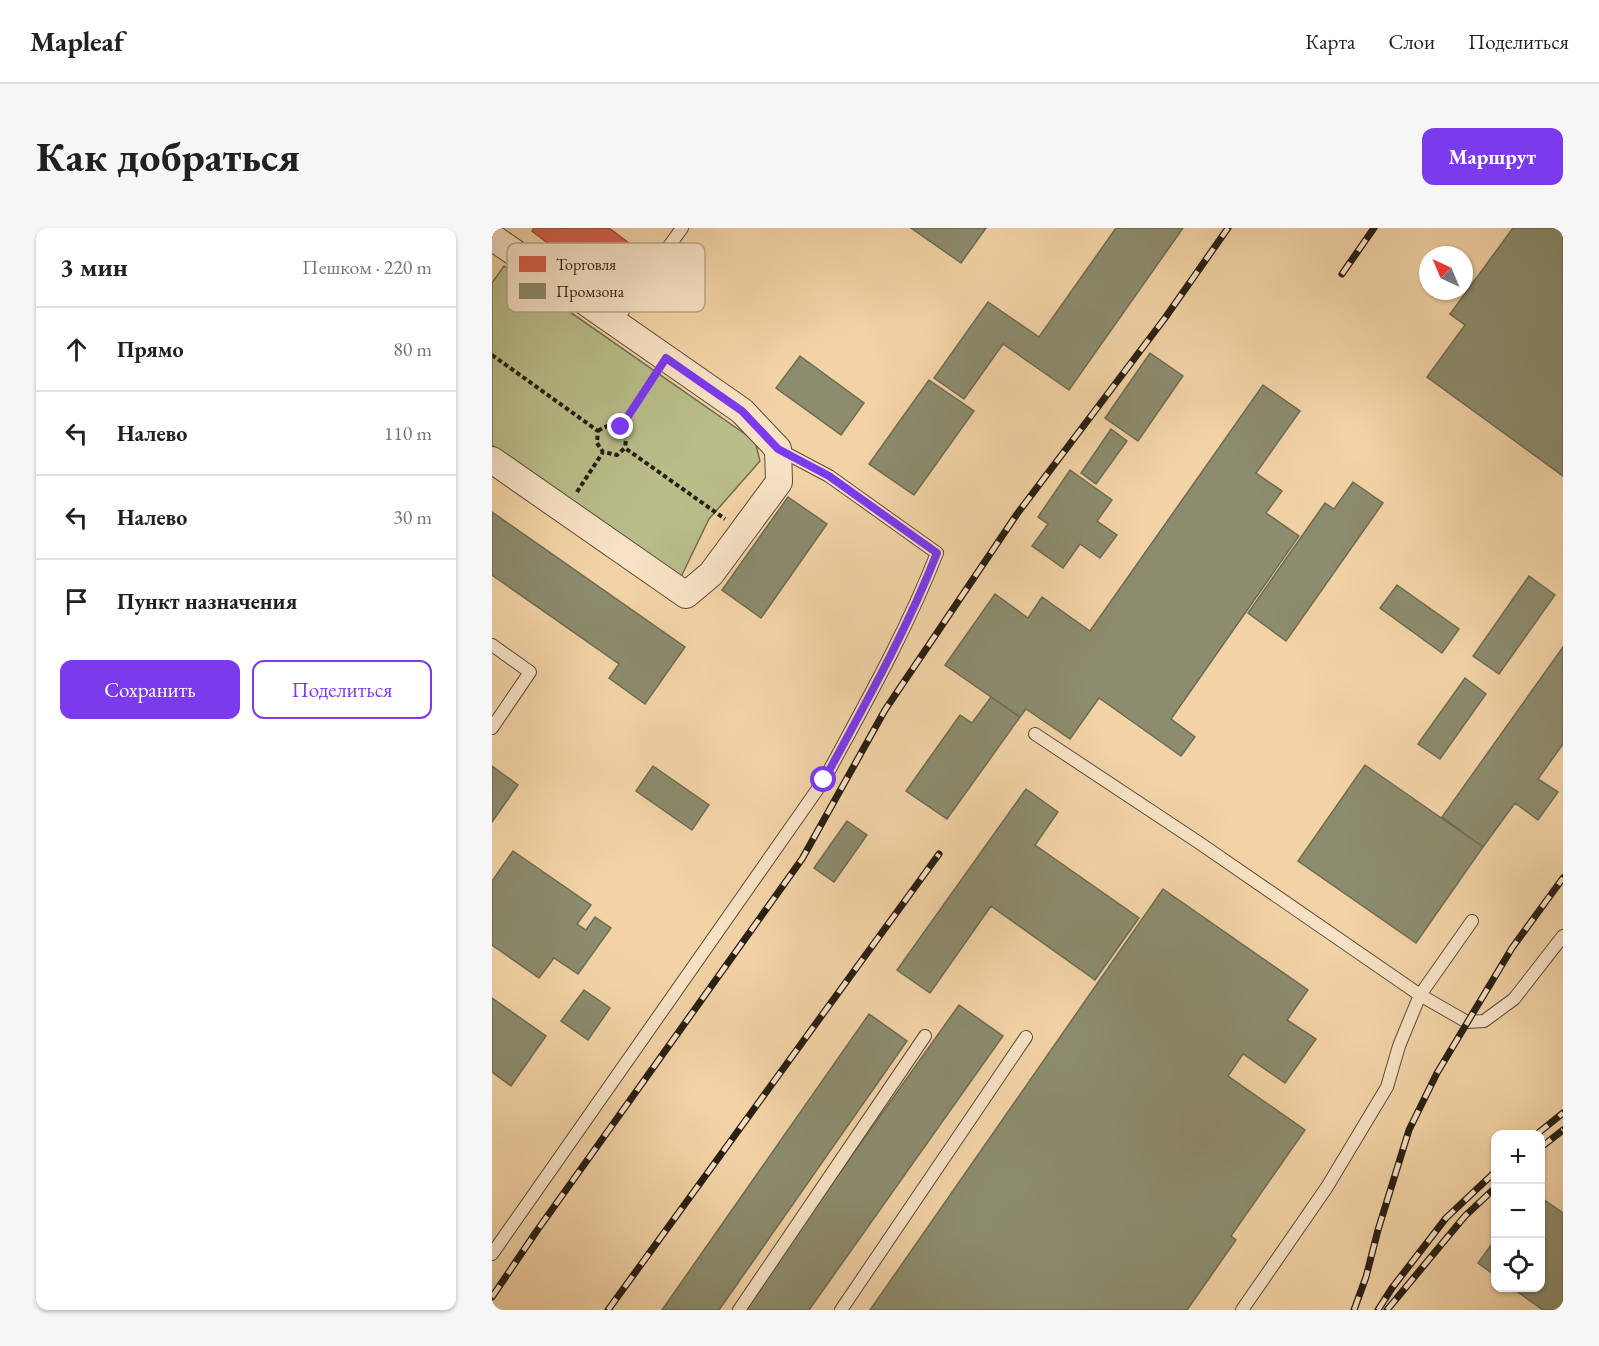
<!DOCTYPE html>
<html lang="ru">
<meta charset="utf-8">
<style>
:root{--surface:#fff;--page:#f6f6f6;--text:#202124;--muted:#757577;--line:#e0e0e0;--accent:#7c3aed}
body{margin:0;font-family:"EB Garamond",serif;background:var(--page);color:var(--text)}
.controls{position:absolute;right:18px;bottom:18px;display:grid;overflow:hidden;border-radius:12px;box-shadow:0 2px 4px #0004}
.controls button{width:54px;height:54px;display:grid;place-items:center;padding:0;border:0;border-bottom:2px solid var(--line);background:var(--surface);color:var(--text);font:30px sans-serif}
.compass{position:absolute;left:927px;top:18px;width:54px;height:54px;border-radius:50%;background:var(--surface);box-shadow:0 2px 4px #0004;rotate:316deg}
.stop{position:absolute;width:18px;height:18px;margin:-14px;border:4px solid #7c3aed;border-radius:50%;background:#fff}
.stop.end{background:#7c3aed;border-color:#fff;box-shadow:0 2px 6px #0008}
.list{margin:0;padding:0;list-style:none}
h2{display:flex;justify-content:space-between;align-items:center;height:78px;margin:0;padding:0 24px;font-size:26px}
h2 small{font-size:20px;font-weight:400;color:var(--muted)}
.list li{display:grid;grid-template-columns:39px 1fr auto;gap:18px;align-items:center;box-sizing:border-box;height:84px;padding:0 24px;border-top:2px solid var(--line)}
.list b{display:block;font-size:22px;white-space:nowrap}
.list em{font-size:20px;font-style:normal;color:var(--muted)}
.actions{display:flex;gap:12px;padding:18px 24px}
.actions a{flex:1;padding:14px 0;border:2px solid var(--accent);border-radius:12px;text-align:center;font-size:21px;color:var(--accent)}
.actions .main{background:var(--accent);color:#fff}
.icon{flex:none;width:33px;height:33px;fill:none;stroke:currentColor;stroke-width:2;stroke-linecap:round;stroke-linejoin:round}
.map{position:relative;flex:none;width:1071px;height:1082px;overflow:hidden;border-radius:12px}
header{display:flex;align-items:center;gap:36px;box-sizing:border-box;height:84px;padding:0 30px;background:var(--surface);border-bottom:2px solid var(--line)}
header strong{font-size:28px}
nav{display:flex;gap:33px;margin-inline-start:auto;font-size:21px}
.intro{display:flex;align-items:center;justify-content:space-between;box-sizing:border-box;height:144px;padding:0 36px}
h1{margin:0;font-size:42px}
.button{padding:15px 27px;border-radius:12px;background:var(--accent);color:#fff;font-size:21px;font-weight:700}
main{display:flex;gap:36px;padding:0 36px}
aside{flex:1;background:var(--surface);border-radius:12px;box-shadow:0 2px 4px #0004}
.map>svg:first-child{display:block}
.green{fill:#b8bd89;stroke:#706e4e;stroke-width:1.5}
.shops{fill:#d6604d;stroke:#a24c3c;stroke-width:1.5}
.industry{fill:#8c8c6e;stroke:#6e6b53;stroke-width:1.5}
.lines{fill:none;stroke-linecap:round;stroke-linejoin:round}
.service-casing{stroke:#5b4c38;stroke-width:14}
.minor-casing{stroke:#5b4c38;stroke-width:28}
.path{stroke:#281f13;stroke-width:4;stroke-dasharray:4.5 3;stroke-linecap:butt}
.service{stroke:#f7e2c5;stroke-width:12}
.minor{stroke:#f7e2c5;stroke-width:26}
.rail-casing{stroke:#281f13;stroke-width:7}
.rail{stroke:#f7e2c5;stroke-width:4.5;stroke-dasharray:14;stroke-linecap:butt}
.route{stroke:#7c3aed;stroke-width:8}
.key{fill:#f7e2c5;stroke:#b9a890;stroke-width:1.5}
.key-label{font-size:16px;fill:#281f13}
</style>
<header>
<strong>Mapleaf</strong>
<nav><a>Карта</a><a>Слои</a><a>Поделиться</a></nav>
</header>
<div class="intro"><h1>Как добраться</h1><a class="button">Маршрут</a></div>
<main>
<aside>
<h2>3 мин<small>Пешком · 220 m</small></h2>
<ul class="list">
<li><svg class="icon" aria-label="ahead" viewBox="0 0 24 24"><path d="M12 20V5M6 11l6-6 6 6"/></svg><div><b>Прямо</b></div><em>80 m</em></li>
<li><svg class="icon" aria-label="left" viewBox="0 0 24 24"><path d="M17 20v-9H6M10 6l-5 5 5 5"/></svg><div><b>Налево</b></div><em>110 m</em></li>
<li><svg class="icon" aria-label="left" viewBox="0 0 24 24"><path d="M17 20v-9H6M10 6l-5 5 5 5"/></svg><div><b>Налево</b></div><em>30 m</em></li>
<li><svg class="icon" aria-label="arrive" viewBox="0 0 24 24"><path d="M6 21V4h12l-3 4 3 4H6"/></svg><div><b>Пункт назначения</b></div></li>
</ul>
<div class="actions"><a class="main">Сохранить</a><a>Поделиться</a></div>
</aside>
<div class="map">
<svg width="1071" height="1082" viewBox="0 0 1071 1082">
<rect width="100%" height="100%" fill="#f3d3a6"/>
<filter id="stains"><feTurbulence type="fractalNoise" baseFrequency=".00333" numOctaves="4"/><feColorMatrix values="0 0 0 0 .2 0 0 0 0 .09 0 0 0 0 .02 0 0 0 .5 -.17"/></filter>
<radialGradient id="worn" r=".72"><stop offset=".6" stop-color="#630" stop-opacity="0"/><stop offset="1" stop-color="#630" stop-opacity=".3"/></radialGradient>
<path class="green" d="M12,38L263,213L268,233L217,291L189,349L0,217V55Z"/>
<path class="shops" d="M42,0H117L146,22L116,61L40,3Z"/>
<path class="industry" d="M419,0H494L469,35Z
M624,0H691L577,162L511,116L472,171L442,150L496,74L547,109Z
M1021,0H1071V248L935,149L973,97L958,86Z
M658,125L691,148L646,213L613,190Z
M308,128L372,175L349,207L284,160Z
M437,152L482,183L422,267L377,236Z
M771,157L808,183L764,245L790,263L774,285L807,308L679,491L703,509L689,528L607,470L578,511L534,481L528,489L453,437L503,366L536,390L550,369L598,403Z
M619,201L635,213L604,256L589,245Z
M578,242L620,272L605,293L625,307L608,330L588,316L571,340L540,318L556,296L546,289Z
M861,254L891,275L794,413L756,385L833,275L842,281Z
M296,269L335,296L269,390L230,362Z
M0,284L193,419L153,476L117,450L127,436L0,347Z
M1037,348L1063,367L1007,446L981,428Z
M905,357L967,401L950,425L888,380Z
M1071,419V516L1046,551L1066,564L1046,592L1023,575L991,619L950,589Z
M973,450L994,466L948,531L926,516Z
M499,469L528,489L455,591L414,563L468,487L480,495Z
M873,537L991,619L924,715L806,633Z
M0,538L26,557L0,594Z
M161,538L217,577L200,602L144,563Z
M534,561L566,584L543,617L647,690L603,752L499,678L438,765L405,742Z
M355,593L375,607L342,654L322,640Z
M21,623L99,677L85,696L94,702L103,689L119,700L86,746L62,730L47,750L0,717V653Z
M671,661L816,762L795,792L824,811L793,855L751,826L736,848L813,902L739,1008L744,1012L695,1082H378Z
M92,762L118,780L96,812L69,793Z
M0,770L54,808L19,858L0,844Z
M467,777L511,808L317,1082H250Z
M377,786L415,813L227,1082H170Z
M1048,969L1071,985V1082H1051L1020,1060H1048Z
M1004,1010V1048L986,1035Z"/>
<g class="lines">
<defs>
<path id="service" d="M123,94L190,0
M0,417L38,444L0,500
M543,506L706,614L928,767L975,794L992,793L1022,771L1071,708
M0,1026L332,552C372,478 414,404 445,325L337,248L286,221
M247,1082L433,808
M349,1082L534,809
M750,1082L835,959L895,859L907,818L928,767L980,693"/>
<path id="minor" d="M0,9L250,183L286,221L287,254L219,346L194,367L0,232"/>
</defs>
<use href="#service" class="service-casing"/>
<use href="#minor" class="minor-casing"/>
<path class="path" d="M0,127L106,203L105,215L111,224L125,227L133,220L233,291
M129,199L134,211L133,220
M106,203C114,197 120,197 129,199L162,148
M85,264L111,224"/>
<use href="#service" class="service"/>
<use href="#minor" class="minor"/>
<defs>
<path id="rail" d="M850,46L882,0
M1045,906L1071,885
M1048,920L1071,902
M0,1069L44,1004L310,631L393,482L525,286L673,90L736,0
M116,1082L447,626
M862,1082L874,1049L886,1002L917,902L945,845L1020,720L1071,650
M886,1082L900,1060L954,990L1004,943
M895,1082L973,988L1004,959"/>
</defs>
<use href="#rail" class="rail-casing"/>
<use href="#rail" class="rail"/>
</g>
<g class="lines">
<path class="route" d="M129,199L174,130L250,183L286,221L337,248L445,325C414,404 372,478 332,552"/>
</g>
<rect x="15" y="15" width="198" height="69" rx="9" class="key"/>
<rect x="27" y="28" width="27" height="16" fill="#d6604d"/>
<rect x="27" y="55" width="27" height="16" fill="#8c8c6e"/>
<g class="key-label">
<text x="64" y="42">Торговля</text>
<text x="64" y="69">Промзона</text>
</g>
<rect width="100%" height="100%" filter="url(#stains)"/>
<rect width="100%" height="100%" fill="url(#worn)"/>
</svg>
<div class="controls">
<button>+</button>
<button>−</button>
<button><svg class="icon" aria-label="locate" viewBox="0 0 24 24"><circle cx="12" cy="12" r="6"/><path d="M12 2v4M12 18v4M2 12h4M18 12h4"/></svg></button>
</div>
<svg class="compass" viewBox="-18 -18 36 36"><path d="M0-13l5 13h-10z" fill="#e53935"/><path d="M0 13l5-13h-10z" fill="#757577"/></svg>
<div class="stop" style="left:332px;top:552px"></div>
<div class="stop end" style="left:129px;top:199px"></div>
</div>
</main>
